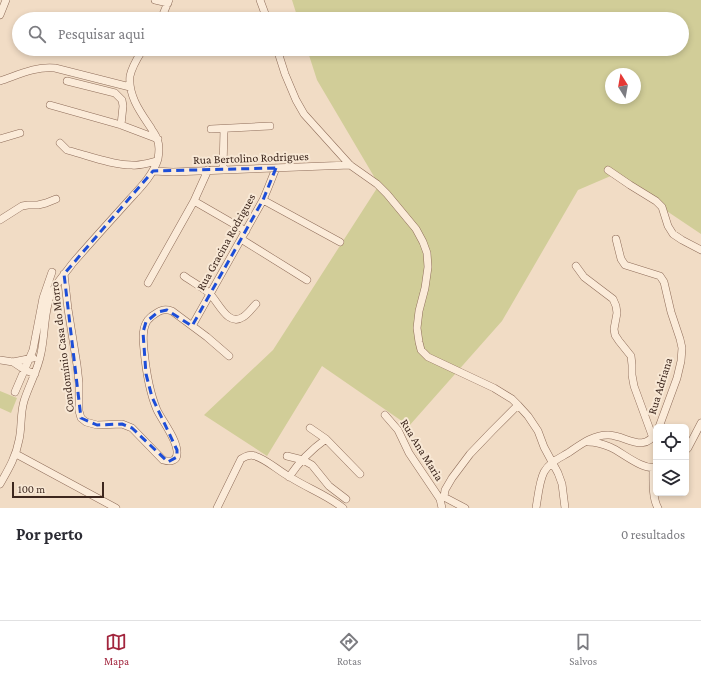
<!DOCTYPE html>
<html lang="pt">
<meta charset="utf-8">
<style>
:root{--surface:#fff;--page:#f2f2f3;--text:#2b2b33;--muted:#7c7c81;--line:#e1e1e2;--accent:#a2253d}
body{margin:0;font-family:"Crimson Pro",serif;background:var(--page);color:var(--text)}
.controls{position:absolute;right:12px;bottom:12px;display:grid;overflow:hidden;border-radius:6px;box-shadow:0 2px 6px #0003}
.controls button{width:36px;height:36px;display:grid;place-items:center;padding:0;border:0;border-bottom:1px solid var(--line);background:var(--surface);color:var(--text);font:20px sans-serif}
.compass{position:absolute;left:605px;top:68px;width:36px;height:36px;border-radius:50%;background:var(--surface);box-shadow:0 2px 6px #0003;rotate:349deg}
.scale{position:absolute;left:12px;bottom:10px;width:92px;box-sizing:border-box;padding-left:4px;border:2px solid #3d271e;border-top:0;font-size:11px;line-height:14px;white-space:nowrap;color:#3d271e;-webkit-text-stroke:3px #f8e8d5;paint-order:stroke}
.list{margin:0;padding:0;list-style:none}
h2{display:flex;justify-content:space-between;align-items:center;height:52px;margin:0;padding:0 16px;font-size:17px}
h2 small{font-size:13px;font-weight:400;color:var(--muted)}
.icon{flex:none;width:22px;height:22px;fill:none;stroke:currentColor;stroke-width:2;stroke-linecap:round;stroke-linejoin:round}
.map{position:relative;flex:none;width:701px;height:508px;overflow:hidden}
.search{position:absolute;background:var(--surface);box-shadow:0 2px 6px #0003;left:12px;right:12px;top:12px;height:44px;display:flex;align-items:center;gap:10px;box-sizing:border-box;padding:0 14px;border-radius:22px;color:var(--muted);font-size:15px}
.sheet{height:112px;background:var(--surface)}
nav{display:flex;justify-content:space-around;align-items:center;box-sizing:border-box;height:56px;border-top:1px solid var(--line);background:var(--surface);font-size:11px;color:var(--muted)}
nav a{display:grid;justify-items:center;gap:2px}
nav .on{color:var(--accent)}
.map>svg:first-child{display:block}
.green{fill:#d1cd98;fill-rule:evenodd}
.lines{fill:none;stroke-linecap:round;stroke-linejoin:round}
.minor-casing{stroke:#8e6c59;stroke-width:8}
.minor{stroke:#fbebd9;stroke-width:7}
.marked{fill:none;stroke:#1d4ed8;stroke-width:3;stroke-dasharray:8 5;stroke-linejoin:round}
.labels{text-anchor:middle;dominant-baseline:central;stroke-width:4;stroke-linejoin:round;paint-order:stroke}
.street-label{font-size:12px;fill:#3d271e;stroke:#f8e8d5}
</style>
<div class="map">
<svg width="701" height="508" viewBox="0 0 701 508">
<rect width="100%" height="100%" fill="#f1dcc5"/>
<path class="green" d="M292,0H701V234L613,175L578,190L502,321L409,426L322,366L267,456L204,415L273,350L379,185L317,80L307,49H682V19H298ZM611,74H635V98H611Z
M0,391L17,398L11,413L0,408Z"/>
<g class="lines">
<defs>
<path id="minor" d="M155,0L168,3
M260,0L267,19
M0,15L6,0
M55,17L64,19
M161,19L169,0
M277,49L285,74L296,100L304,114L350,165L377,184L387,194L416,229L423,242L427,253L428,267L425,288L419,311L417,328L419,342L421,350L428,357L494,388L512,399L518,405L528,416L538,431L544,447L558,473L562,484L565,508
M0,81C18,75 36,66 55,68L130,87
M67,81L115,93L122,100L123,106L121,125
M50,105L121,125L158,139
M211,129L270,126
M0,139L20,133
M60,143L67,150L74,152C92,157 113,165 132,165C141,166 149,163 157,161
M223,169L224,129
M608,170L630,185L656,201L662,207L668,226L673,234L682,240L701,250
M153,171L173,172L350,165
M263,200L340,242
M194,201L246,231
M0,220L22,206L28,205H38L46,203L56,199
M241,239L307,280
M616,239L621,259L625,265L660,276L664,282L671,312L680,339L682,348L681,361L677,378L659,427
M576,266L584,277L613,299L616,306L617,313L614,329L615,335L619,341L631,356L632,365V375L634,386L653,438
M64,274L68,309L77,365L79,383V411L81,418L86,422L97,425L122,424L132,428L163,460C170,462 178,462 177,451C176,438 163,422 157,410C149,391 146,371 144,350C143,341 142,331 146,323C147,320 150,318 152,316C159,311 163,308 172,311L207,337L229,356
M184,276C192,282 204,288 210,294C219,303 228,327 243,317C248,314 252,308 256,304
M148,283L194,201L208,170
M192,326L263,200L268,188L276,168
M0,360L13,362L33,358
M13,362L25,370L35,374
M15,392L33,350L43,298L52,272
M385,415L398,430L409,453L440,499L442,508
M310,428L326,439L360,474
M588,442C596,442 603,444 610,447C622,452 643,471 656,467
M686,450L688,448L701,423
M16,454L116,508
M287,456L303,460L312,465L329,486L346,499
M653,468C653,480 652,498 658,508
M289,477C299,462 312,449 326,439
M0,484C8,470 16,457 19,440C22,428 20,414 24,401C29,385 38,370 41,353C45,335 44,311 51,294C56,283 65,274 72,264C91,242 111,220 130,199C141,187 153,175 158,159C159,153 160,145 157,139C156,135 153,132 151,128C141,113 128,96 130,76C132,66 138,57 143,49
M444,497L445,490L452,478L470,454L492,431L518,405
M440,498L444,497L465,508
M217,508L241,459C246,456 250,454 255,456C268,460 278,471 290,477C307,488 327,495 343,508
M536,508C538,497 539,482 544,472C550,462 558,459 568,453C580,445 594,434 609,435C627,436 644,454 656,432"/>
</defs>
<use href="#minor" class="minor-casing"/>
<use href="#minor" class="minor"/>
</g>
<path class="marked" d="M276,168L263,200L192,326L167,310L158,312L146,322L143,332L146,374L152,397L177,450V457L168,462L132,428L122,424L97,425L81,418L64,274L153,171Z"/>
<g class="labels">
<g class="street-label">
<text transform="translate(251 158) rotate(-2)">Rua Bertolino Rodrigues</text>
<text transform="translate(226 242) rotate(-61)">Rua Gracina Rodrigues</text>
<text transform="translate(62 347) rotate(-97)">Condomínio Casa do Morro</text>
<text transform="translate(660 386) rotate(-73)">Rua Adriana</text>
<text transform="translate(422 450) rotate(58)">Rua Ana Maria</text>
</g>
</g>
</svg>
<div class="controls">
<button><svg class="icon" aria-label="locate" viewBox="0 0 24 24"><circle cx="12" cy="12" r="6"/><path d="M12 2v4M12 18v4M2 12h4M18 12h4"/></svg></button>
<button><svg class="icon" aria-label="layers" viewBox="0 0 24 24"><path d="M12 4l9 5-9 5-9-5zM3 14l9 5 9-5"/></svg></button>
</div>
<svg class="compass" viewBox="-18 -18 36 36"><path d="M0-13l5 13h-10z" fill="#e53935"/><path d="M0 13l5-13h-10z" fill="#7c7c81"/></svg>
<div class="scale">100 m</div>
<div class="search"><svg class="icon" aria-label="search" viewBox="0 0 24 24"><circle cx="10" cy="10" r="6"/><path d="M15 15l6 6"/></svg>Pesquisar aqui</div>
</div>
<section class="sheet">
<h2>Por perto<small>0 resultados</small></h2>
<ul class="list">
</ul>
</section>
<nav>
<a class="on"><svg class="icon" aria-label="map" viewBox="0 0 24 24"><path d="M3 6l6-2 6 2 6-2v14l-6 2-6-2-6 2zM9 4v14M15 6v14"/></svg>Mapa</a>
<a><svg class="icon" aria-label="directions" viewBox="0 0 24 24"><path d="M12 3l9 9-9 9-9-9zM9 14v-3h6M13 9l2 2-2 2"/></svg>Rotas</a>
<a><svg class="icon" aria-label="saved" viewBox="0 0 24 24"><path d="M7 4h10v16l-5-4-5 4z"/></svg>Salvos</a>
</nav>
